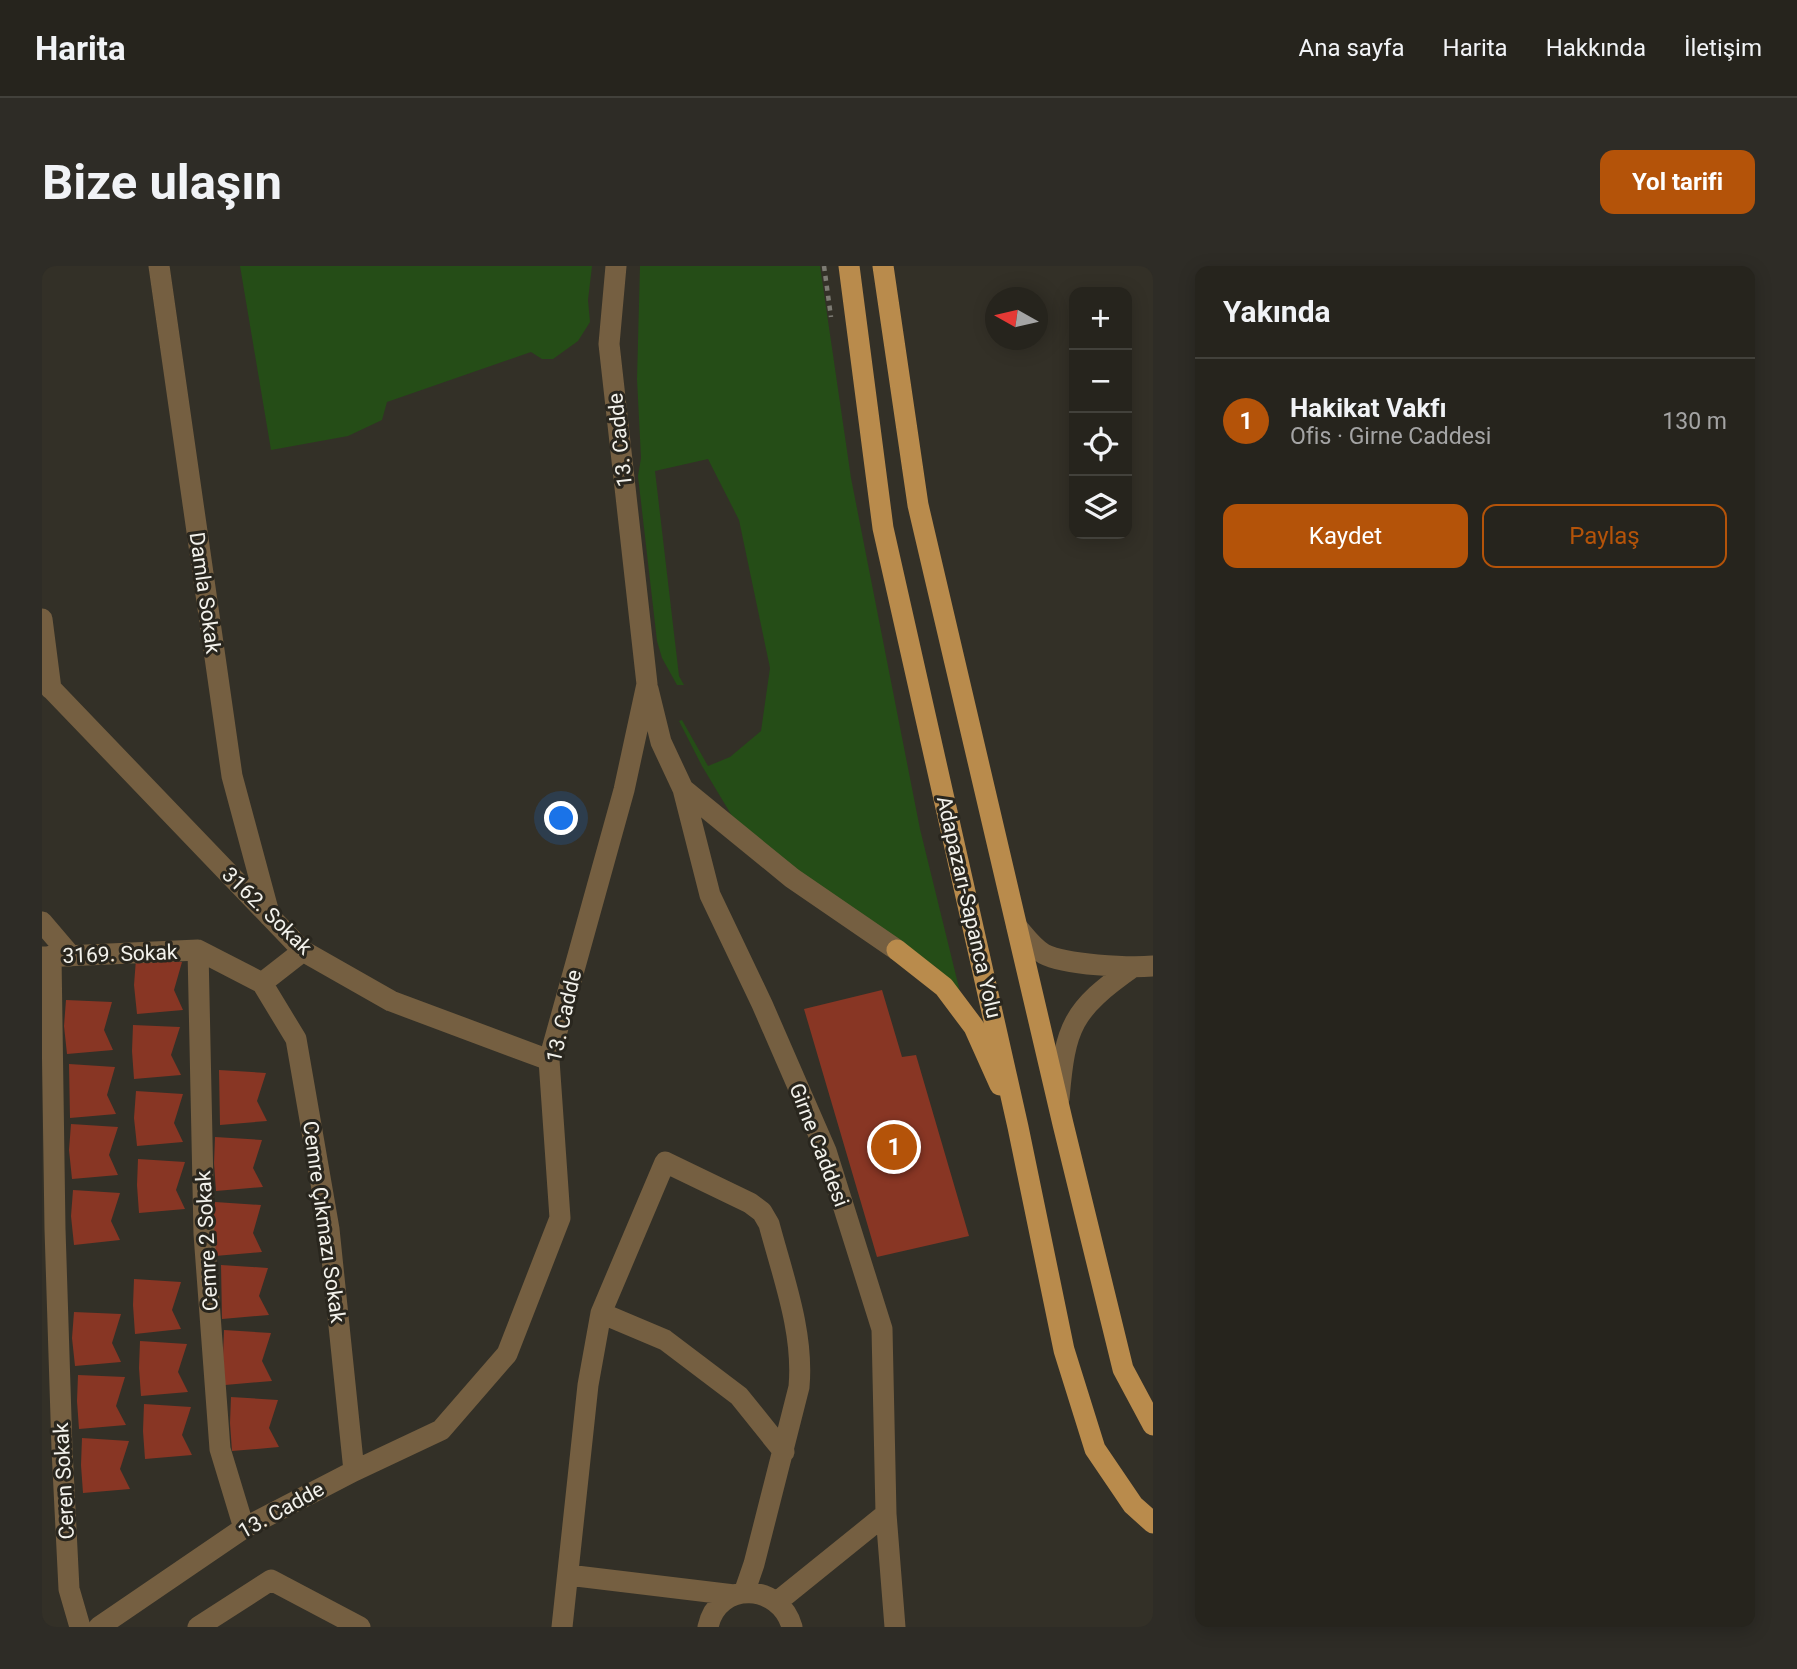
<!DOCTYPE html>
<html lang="tr">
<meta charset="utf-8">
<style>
:root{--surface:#26241d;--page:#2e2c26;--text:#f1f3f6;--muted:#a4a4a4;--line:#42413b;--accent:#b45309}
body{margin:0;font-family:Roboto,sans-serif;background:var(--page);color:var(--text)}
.controls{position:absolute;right:21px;top:21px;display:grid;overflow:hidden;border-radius:14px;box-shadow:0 4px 18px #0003}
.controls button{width:63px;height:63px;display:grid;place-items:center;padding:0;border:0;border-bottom:2px solid var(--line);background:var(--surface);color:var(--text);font:35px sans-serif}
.compass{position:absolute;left:943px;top:21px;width:63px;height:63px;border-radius:50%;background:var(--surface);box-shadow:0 4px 18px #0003;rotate:278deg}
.you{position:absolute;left:520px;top:553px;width:24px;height:24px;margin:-18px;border:5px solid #fff;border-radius:50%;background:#1a73e8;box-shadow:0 0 0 10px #1a73e833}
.badge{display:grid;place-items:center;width:46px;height:46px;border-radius:50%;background:var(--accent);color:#fff;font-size:23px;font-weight:700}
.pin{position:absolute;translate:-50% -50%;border:4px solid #fff;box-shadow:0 2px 7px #0006}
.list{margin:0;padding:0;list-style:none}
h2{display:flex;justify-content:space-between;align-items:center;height:91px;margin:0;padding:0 28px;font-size:30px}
h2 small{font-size:23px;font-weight:400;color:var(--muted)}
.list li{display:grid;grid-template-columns:46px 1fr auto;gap:21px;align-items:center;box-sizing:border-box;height:126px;padding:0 28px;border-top:2px solid var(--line)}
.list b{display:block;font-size:26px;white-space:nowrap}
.list p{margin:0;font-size:23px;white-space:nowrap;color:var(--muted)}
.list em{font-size:23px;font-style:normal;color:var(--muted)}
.actions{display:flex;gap:14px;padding:21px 28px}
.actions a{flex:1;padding:16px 0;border:2px solid var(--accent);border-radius:14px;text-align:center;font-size:24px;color:var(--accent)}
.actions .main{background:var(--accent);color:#fff}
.icon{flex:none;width:38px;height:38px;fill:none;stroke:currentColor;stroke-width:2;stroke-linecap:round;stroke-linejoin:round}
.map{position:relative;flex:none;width:1111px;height:1361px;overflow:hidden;border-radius:14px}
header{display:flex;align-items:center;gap:42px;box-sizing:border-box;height:98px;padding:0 35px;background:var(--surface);border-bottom:2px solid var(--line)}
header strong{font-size:33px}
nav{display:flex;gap:38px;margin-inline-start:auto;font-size:24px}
.intro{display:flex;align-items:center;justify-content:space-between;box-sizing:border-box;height:168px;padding:0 42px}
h1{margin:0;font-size:49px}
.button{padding:18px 32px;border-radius:14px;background:var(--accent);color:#fff;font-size:24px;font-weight:700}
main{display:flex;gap:42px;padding:0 42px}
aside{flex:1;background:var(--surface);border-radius:14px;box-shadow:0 4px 18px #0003}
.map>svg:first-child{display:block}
.green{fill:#254d17}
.building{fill:#883624}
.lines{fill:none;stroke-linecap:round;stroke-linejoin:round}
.path{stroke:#7d7b73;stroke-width:4.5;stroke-dasharray:5 5;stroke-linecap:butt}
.minor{stroke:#755f41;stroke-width:21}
.major{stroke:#b98b4c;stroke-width:21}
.labels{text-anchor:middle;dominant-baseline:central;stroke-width:6;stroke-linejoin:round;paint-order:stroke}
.street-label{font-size:21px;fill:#f3f2ec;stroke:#29261e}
</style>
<header>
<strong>Harita</strong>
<nav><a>Ana sayfa</a><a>Harita</a><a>Hakkında</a><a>İletişim</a></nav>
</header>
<div class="intro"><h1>Bize ulaşın</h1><a class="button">Yol tarifi</a></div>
<main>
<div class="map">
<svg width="1111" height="1361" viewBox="0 0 1111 1361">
<rect width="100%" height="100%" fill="#333027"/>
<path class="green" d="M198,0H550L546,34L548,56L536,75L511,93H500L489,86L345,136L340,154L306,170L229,184Z
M598,0H778L809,212L878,563L920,734L894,701L864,684L745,597L690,550L660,500L637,455L640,454L666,500L688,491L719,465L728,402L697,254L666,193L613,205L637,410L642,419H635L620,392L615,375L596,210L599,192L595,113Z"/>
<path class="building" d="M94,693L140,696L132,724L141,744L95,748L92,719Z
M840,724L860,791L874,789L927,970L835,991L762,743Z
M24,734L70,736L62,764L71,784L25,788L22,760Z
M91,759L138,761L129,789L139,809L92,813L90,785Z
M27,798L73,801L65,829L74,848L28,852Z
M177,804L224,807L215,835L225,855L178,859Z
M94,825L141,828L132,857L141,876L95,880L92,852Z
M29,858L76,861L67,889L76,909L30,913L27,884Z
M173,871L220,874L211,902L221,921L174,925L172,897Z
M96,893L143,896L134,924L143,943L97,947L95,919Z
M31,924L78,927L69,955L78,974L32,979L29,950Z
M173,936L219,939L211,967L220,986L173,990L171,962Z
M179,999L226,1002L217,1030L227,1049L180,1053Z
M92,1013L139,1016L130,1044L139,1063L93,1068L91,1039Z
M32,1046L79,1048L70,1077L79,1096L33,1100L30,1072Z
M182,1064L229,1067L220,1095L230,1115L183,1119L181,1091Z
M98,1075L145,1078L136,1106L146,1126L99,1130L97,1102Z
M36,1109L83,1111L74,1140L84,1159L37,1163L35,1135Z
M189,1131L236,1134L227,1162L237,1181L190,1185L188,1157Z
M102,1138L149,1141L140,1169L150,1189L103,1193L101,1165Z
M40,1172L87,1175L78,1203L88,1223L41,1227L39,1199Z"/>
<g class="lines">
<path class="path" d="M782,0L789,51"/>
<path class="minor" d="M117,0L190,510L228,651
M0,353L9,423
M0,413L261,685L349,735L507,794
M606,423L619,476L641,523L668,629L720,738L784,885L840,1063L844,1248L853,1361
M641,523L750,612L855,684
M0,656L29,690
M975,661C983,670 991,682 1002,688C1023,699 1087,702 1111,700
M156,684L162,968L178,1183L202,1262
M9,690L13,963L20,1183L27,1323L38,1361
M0,691L156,684L220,717L261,685
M220,717L254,773L287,963L312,1205
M1017,833C1023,760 1030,744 1091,701
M559,1047L623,1074L697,1130L742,1186
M526,1309L692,1329
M735,1336L844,1248
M57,1361L202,1262L312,1205L399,1164L465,1088L518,952L507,794L582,524L605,418L567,78L574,0
M156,1361L229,1314L318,1361
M520,1361L546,1119L559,1047L623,896L708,937L720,946L727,958C741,1011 762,1066 757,1121L712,1298L702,1327
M666,1361C676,1314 738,1317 750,1361"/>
<path class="major" d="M807,0L841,262L976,861L1022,1084L1053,1183L1091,1239L1111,1257
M841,0L876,239L1021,858L1081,1103L1111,1159
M855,684L902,721L932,761L958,819"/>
</g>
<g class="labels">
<g class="street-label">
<text transform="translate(578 174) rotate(-96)">13. Cadde</text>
<text transform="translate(163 327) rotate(82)">Damla Sokak</text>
<text transform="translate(927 641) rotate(77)">Adapazarı-Sapanca Yolu</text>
<text transform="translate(225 645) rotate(44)">3162. Sokak</text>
<text transform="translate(78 688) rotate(-2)">3169. Sokak</text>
<text transform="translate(522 750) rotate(-77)">13. Cadde</text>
<text transform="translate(777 879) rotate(69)">Girne Caddesi</text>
<text transform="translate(282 956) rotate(82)">Cemre Çıkmazı Sokak</text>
<text transform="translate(165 975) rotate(-93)">Cemre 2 Sokak</text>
<text transform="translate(22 1215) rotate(-93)">Ceren Sokak</text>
<text transform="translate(239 1244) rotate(-29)">13. Cadde</text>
</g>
</g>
</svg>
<div class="controls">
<button>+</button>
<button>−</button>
<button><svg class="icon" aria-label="locate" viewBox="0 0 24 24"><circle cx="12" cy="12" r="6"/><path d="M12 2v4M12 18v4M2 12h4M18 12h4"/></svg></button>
<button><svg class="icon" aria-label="layers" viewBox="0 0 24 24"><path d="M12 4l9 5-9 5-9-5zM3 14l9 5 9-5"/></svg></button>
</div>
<svg class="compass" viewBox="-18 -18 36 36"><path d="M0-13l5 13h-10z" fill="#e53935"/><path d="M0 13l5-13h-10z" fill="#a4a4a4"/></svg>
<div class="you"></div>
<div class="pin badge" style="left:852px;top:881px">1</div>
</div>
<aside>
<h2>Yakında<small></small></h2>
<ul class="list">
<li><span class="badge">1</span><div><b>Hakikat Vakfı</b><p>Ofis · Girne Caddesi</p></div><em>130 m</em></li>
</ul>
<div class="actions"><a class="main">Kaydet</a><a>Paylaş</a></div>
</aside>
</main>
